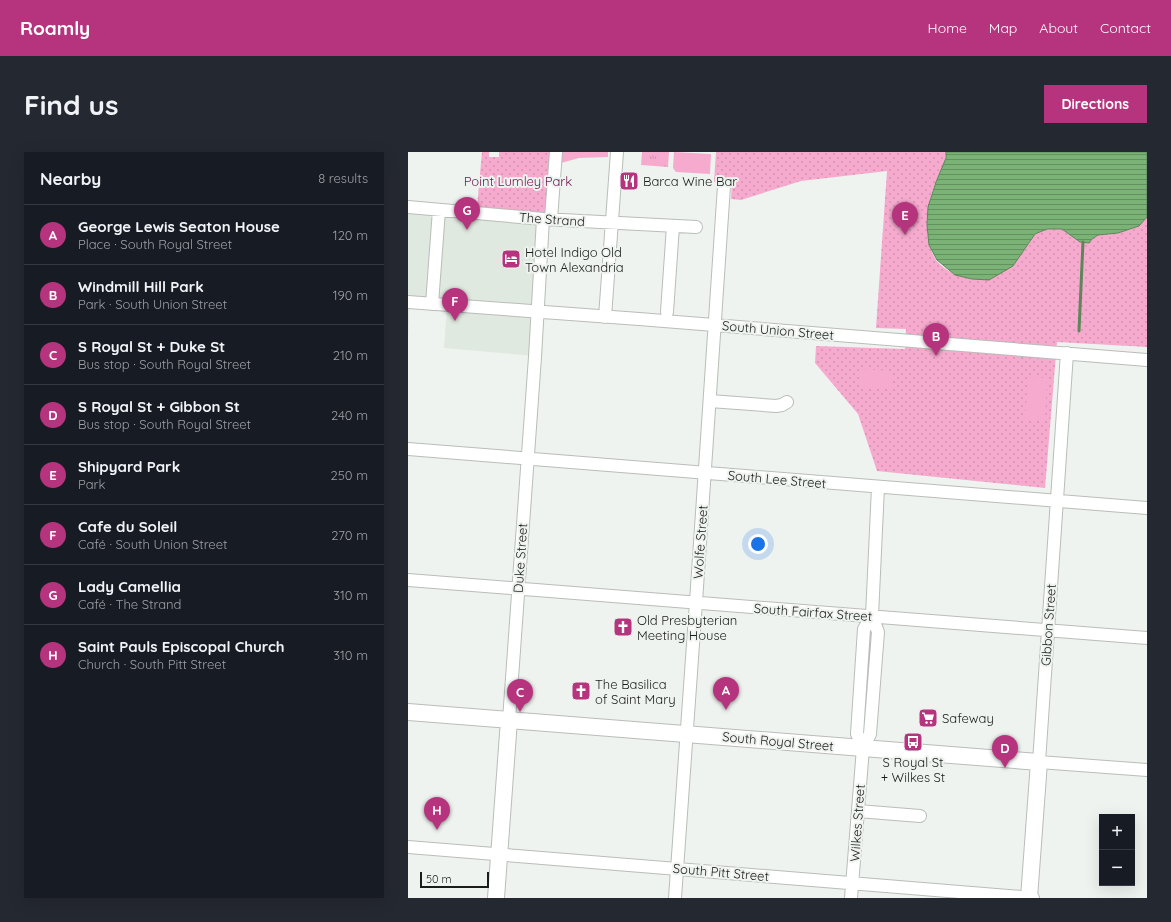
<!DOCTYPE html>
<meta charset="utf-8">
<style>
:root{--surface:#171b24;--page:#242831;--text:#f1f3f6;--muted:#9ea1a6;--line:#363941;--accent:#b6347e}
body{margin:0;font-family:Quicksand,sans-serif;background:var(--page);color:var(--text)}
.controls{position:absolute;right:12px;bottom:12px;display:grid;overflow:hidden;border-radius:0px;box-shadow:0 4px 16px #0002}
.controls button{width:36px;height:36px;display:grid;place-items:center;padding:0;border:0;border-bottom:1px solid var(--line);background:var(--surface);color:var(--text);font:20px sans-serif}
.scale{position:absolute;left:12px;bottom:10px;width:69px;box-sizing:border-box;padding-left:4px;border:2px solid #1a1c1a;border-top:0;font-size:11px;line-height:14px;white-space:nowrap;color:#1a1c1a;-webkit-text-stroke:3px #eff3ef;paint-order:stroke}
.you{position:absolute;left:350px;top:392px;width:14px;height:14px;margin:-10px;border:3px solid #fff;border-radius:50%;background:#1a73e8;box-shadow:0 0 0 6px #1a73e833}
.badge{display:grid;place-items:center;width:26px;height:26px;border-radius:50%;background:var(--accent);color:#fff;font-size:13px;font-weight:700}
.pin{position:absolute;translate:-50% -33px;filter:drop-shadow(0 1px 2px #0008)}
.pin::after{content:'';position:absolute;top:21px;width:14px;height:12px;background:inherit;clip-path:polygon(0 0,100% 0,50% 100%)}
.list{margin:0;padding:0;list-style:none}
h2{display:flex;justify-content:space-between;align-items:center;height:52px;margin:0;padding:0 16px;font-size:17px}
h2 small{font-size:13px;font-weight:400;color:var(--muted)}
.list li{display:grid;grid-template-columns:26px 1fr auto;gap:12px;align-items:center;box-sizing:border-box;height:60px;padding:0 16px;border-top:1px solid var(--line)}
.list b{display:block;font-size:15px;white-space:nowrap}
.list p{margin:0;font-size:13px;white-space:nowrap;color:var(--muted)}
.list em{font-size:13px;font-style:normal;color:var(--muted)}
.map{position:relative;flex:none;width:739px;height:746px;overflow:hidden;border-radius:0px}
header{display:flex;align-items:center;gap:24px;box-sizing:border-box;height:56px;padding:0 20px;background:var(--accent);color:#fff}
header strong{font-size:19px}
nav{display:flex;gap:22px;margin-inline-start:auto;font-size:14px}
.intro{display:flex;align-items:center;justify-content:space-between;box-sizing:border-box;height:96px;padding:0 24px}
h1{margin:0;font-size:28px}
.button{padding:10px 18px;border-radius:0px;background:var(--accent);color:#fff;font-size:14px;font-weight:700}
main{display:flex;gap:24px;padding:0 24px}
aside{flex:1;background:var(--surface);border-radius:0px;box-shadow:0 4px 16px #0002}
.map>svg:first-child{display:block}
.built{fill:#e0e9df}
.grass{fill:url(#grass-tufts)}
.park{fill:url(#park-dots)}
.garden{fill:#f6aace}
.water{fill:url(#water-rules);stroke:#5e865a}
.lines{fill:none;stroke-linecap:round;stroke-linejoin:round}
.stream{stroke:#5e865a;stroke-width:3}
.minor-casing{stroke:#b9bdb8;stroke-width:14}
.major-casing{stroke:#b9bdb8;stroke-width:18}
.minor{stroke:#fff;stroke-width:12}
.major{stroke:#fff;stroke-width:16}
.labels{text-anchor:middle;dominant-baseline:central;stroke-width:4;stroke-linejoin:round;paint-order:stroke}
.park-label{font-size:13px;fill:#6e1249;stroke:#eff3ef}
.poi-label{font-size:13px;fill:#1a1c1a;stroke:#eff3ef;text-anchor:start}
.street-label{font-size:13px;fill:#1a1c1a;stroke:#eff3ef}
</style>
<header>
<strong>Roamly</strong>
<nav><a>Home</a><a>Map</a><a>About</a><a>Contact</a></nav>
</header>
<div class="intro"><h1>Find us</h1><a class="button">Directions</a></div>
<main>
<aside>
<h2>Nearby<small>8 results</small></h2>
<ul class="list">
<li><span class="badge">A</span><div><b>George Lewis Seaton House</b><p>Place · South Royal Street</p></div><em>120 m</em></li>
<li><span class="badge">B</span><div><b>Windmill Hill Park</b><p>Park · South Union Street</p></div><em>190 m</em></li>
<li><span class="badge">C</span><div><b>S Royal St + Duke St</b><p>Bus stop · South Royal Street</p></div><em>210 m</em></li>
<li><span class="badge">D</span><div><b>S Royal St + Gibbon St</b><p>Bus stop · South Royal Street</p></div><em>240 m</em></li>
<li><span class="badge">E</span><div><b>Shipyard Park</b><p>Park</p></div><em>250 m</em></li>
<li><span class="badge">F</span><div><b>Cafe du Soleil</b><p>Café · South Union Street</p></div><em>270 m</em></li>
<li><span class="badge">G</span><div><b>Lady Camellia</b><p>Café · The Strand</p></div><em>310 m</em></li>
<li><span class="badge">H</span><div><b>Saint Pauls Episcopal Church</b><p>Church · South Pitt Street</p></div><em>310 m</em></li>
</ul>
</aside>
<div class="map">
<svg width="739" height="746" viewBox="0 0 739 746">
<defs>
<pattern id="grass-tufts" width="24" height="20" patternUnits="userSpaceOnUse"><rect width="24" height="20" fill="#f6aace"/><path d="M3 7l-1-3M5 7V3M7 7l1-3M15 17l-1-3M17 17v-4M19 17l1-3" fill="none" stroke="#d292b0"/></pattern>
<pattern id="park-dots" width="8" height="8" patternUnits="userSpaceOnUse"><rect width="8" height="8" fill="#f6aace"/><path d="M2 2h.1M6 6h.1" fill="none" stroke="#d292b0" stroke-width="1.8" stroke-linecap="round"/></pattern>
<pattern id="water-rules" width="6" height="5" patternUnits="userSpaceOnUse"><rect width="6" height="5" fill="#7bb376"/><path d="M0 2.5h6" fill="none" stroke="#649160"/></pattern>
</defs>
<rect width="100%" height="100%" fill="#eff3ef"/>
<path class="built" d="M0,49L69,56L139,61L126,204L36,196L39,154L2,150L0,186Z"/>
<path class="grass" d="M234,0H261L260,15L233,13Z"/>
<path class="park" d="M74,0H81V5H91V0H143L139,61L69,56Z
M308,0H538C538,11 532,20 528,29C519,52 514,86 528,108C532,114 541,119 547,123L605,114L627,82L639,77H654L672,90L680,91L684,87L690,83L710,81L731,74L739,65V195L649,190L637,336L469,319L450,262L407,211L408,194L497,197L498,177L468,176L479,19L393,29L333,48L323,47L324,31L306,30Z"/>
<path class="garden" d="M154,0H200V5L171,6L153,11Z
M266,0L303,2L302,22L268,20L265,16Z
M452,217L484,219L483,237L451,235Z
M620,225L639,226L637,268L617,267Z"/>
<path class="water" d="M538,0H739V65L731,74L710,81L690,83L684,87L681,91L672,90L654,77H639L627,82L605,114L581,128L564,127L547,123L529,108L521,93L519,73L520,55L528,30L538,6Z"/>
<g class="lines">
<path class="stream" d="M671,179L675,90"/>
<defs>
<path id="minor" d="M0,55L135,67L288,75
M143,67L148,0
M0,150L231,167L739,208
M24,152L31,58
M259,160L265,74
M197,165L209,0
M659,201L631,610L739,618
M302,249L368,254L374,253L379,250
M0,297L739,356
M0,428L739,486
M101,568L127,205L135,67
M455,596L449,582L456,477L464,464
M450,659L512,664
M0,695L625,746
M267,746L288,450L316,34
M443,746L455,596L462,582L470,480L464,464L470,335"/>
<path id="major" d="M0,560L631,610L621,746
M88,746L101,568"/>
</defs>
<use href="#minor" class="minor-casing"/>
<use href="#major" class="major-casing"/>
<use href="#minor" class="minor"/>
<use href="#major" class="major"/>
</g>
<defs>
<symbol id="restaurant-square" viewBox="-11 -11 22 22"><rect x="-9" y="-9" width="18" height="18" rx="4" fill="#b6347e" stroke="#eff3ef"/><path d="M-5-6h1v4h1v-4h1v4h1v-4h1v5L-1.5 .5V6h-2V.5L-5-1ZM5-6V6H3V1.5H1.5Q1.5-4 5-6Z" fill="#fff"/></symbol>
<symbol id="hotel-square" viewBox="-11 -11 22 22"><rect x="-9" y="-9" width="18" height="18" rx="4" fill="#b6347e" stroke="#eff3ef"/><path d="M-6-4.5h1.5V1H6V5H4.5V3h-9V5H-6ZM-4 0a1.8 1.8 0 1 1 3.6 0ZM.5 0V-2.5h3Q6-2.5 6 0Z" fill="#fff"/></symbol>
<symbol id="church-square" viewBox="-11 -11 22 22"><rect x="-9" y="-9" width="18" height="18" rx="4" fill="#b6347e" stroke="#eff3ef"/><path d="M-1.2-6h2.4v3.5h3.3v2.4h-3.3V6h-2.4V-.1h-3.3v-2.4h3.3Z" fill="#fff"/></symbol>
<symbol id="supermarket-square" viewBox="-11 -11 22 22"><rect x="-9" y="-9" width="18" height="18" rx="4" fill="#b6347e" stroke="#eff3ef"/><path d="M-6-5.5h2.5l.6 2H6L4.5 2H-2.5L-4.4-4H-6ZM-1.5 3.2a1.3 1.3 0 1 0 .1 0ZM3 3.2a1.3 1.3 0 1 0 .1 0Z" fill="#fff"/></symbol>
<symbol id="bus-square" viewBox="-11 -11 22 22"><rect x="-9" y="-9" width="18" height="18" rx="4" fill="#b6347e" stroke="#eff3ef"/><path d="M-5-6H5V4H4V6H2V4H-2V6H-4V4H-5ZM-3.5-4V0h7V-4ZM-3.5 1.2v1.5H-2V1.2ZM2 1.2v1.5H3.5V1.2Z" fill="#fff"/></symbol>
</defs>
<g fill-rule="evenodd">
<use href="#restaurant-square" x="210" y="18" width="22" height="22"/>
<use href="#hotel-square" x="92" y="96" width="22" height="22"/>
<use href="#church-square" x="204" y="464" width="22" height="22"/>
<use href="#church-square" x="162" y="528" width="22" height="22"/>
<use href="#supermarket-square" x="509" y="555" width="22" height="22"/>
<use href="#bus-square" x="494" y="579" width="22" height="22"/>
</g>
<g class="labels">
<g class="park-label">
<text x="110" y="29">Point Lumley Park</text>
</g>
<g class="poi-label">
<text x="235" y="29">Barca Wine Bar</text>
<text x="117" y="100">Hotel Indigo Old<tspan x="117" dy="15">Town Alexandria</tspan></text>
<text x="229" y="468">Old Presbyterian<tspan x="229" dy="15">Meeting House</tspan></text>
<text x="187" y="532">The Basilica<tspan x="187" dy="15">of Saint Mary</tspan></text>
<text x="534" y="566">Safeway</text>
<text x="505" y="610" text-anchor="middle">S Royal St<tspan x="505" dy="15">+ Wilkes St</tspan></text>
</g>
<g class="street-label">
<text transform="translate(144 67) rotate(4)">The Strand</text>
<text transform="translate(370 178) rotate(5)">South Union Street</text>
<text transform="translate(369 327) rotate(5)">South Lee Street</text>
<text transform="translate(292 390) rotate(-86)">Wolfe Street</text>
<text transform="translate(112 406) rotate(-86)">Duke Street</text>
<text transform="translate(405 460) rotate(4)">South Fairfax Street</text>
<text transform="translate(640 473) rotate(-86)">Gibbon Street</text>
<text transform="translate(370 589) rotate(5)">South Royal Street</text>
<text transform="translate(449 671) rotate(-86)">Wilkes Street</text>
<text transform="translate(313 720) rotate(5)">South Pitt Street</text>
</g>
</g>
</svg>
<div class="controls">
<button>+</button>
<button>−</button>
</div>
<div class="scale">50 m</div>
<div class="you"></div>
<div class="pin badge" style="left:318px;top:558px">A</div>
<div class="pin badge" style="left:528px;top:204px">B</div>
<div class="pin badge" style="left:112px;top:560px">C</div>
<div class="pin badge" style="left:597px;top:616px">D</div>
<div class="pin badge" style="left:497px;top:83px">E</div>
<div class="pin badge" style="left:47px;top:169px">F</div>
<div class="pin badge" style="left:59px;top:78px">G</div>
<div class="pin badge" style="left:29px;top:678px">H</div>
</div>
</main>
